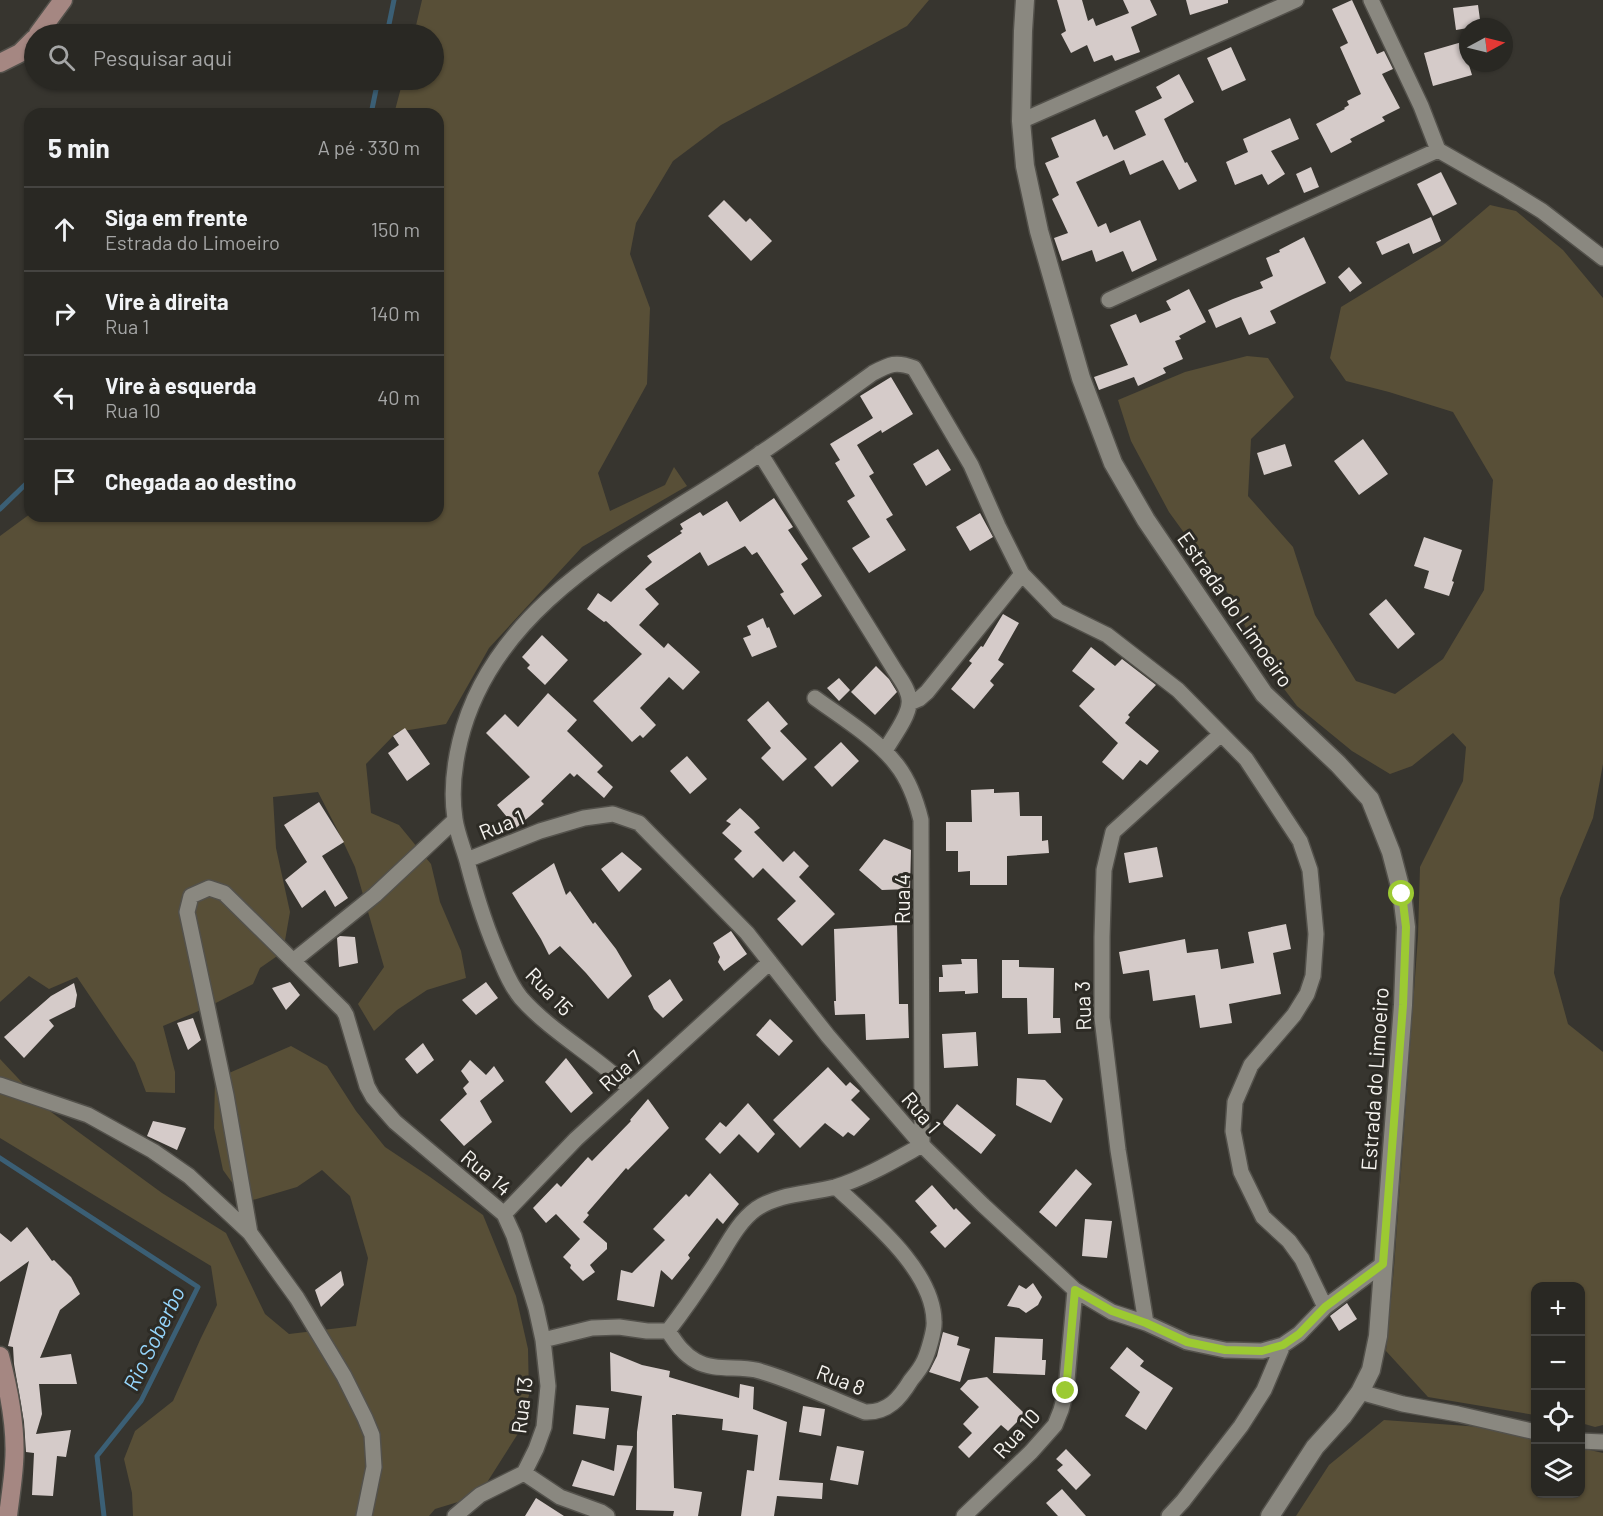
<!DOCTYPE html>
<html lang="pt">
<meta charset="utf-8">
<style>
:root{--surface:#292823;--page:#353430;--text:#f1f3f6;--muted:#a5a6a6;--line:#454441}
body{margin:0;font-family:Barlow,sans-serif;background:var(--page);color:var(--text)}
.controls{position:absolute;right:18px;bottom:18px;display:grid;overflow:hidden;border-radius:12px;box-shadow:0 2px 4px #0004}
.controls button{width:54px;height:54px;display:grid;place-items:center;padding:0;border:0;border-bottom:2px solid var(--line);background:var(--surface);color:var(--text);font:30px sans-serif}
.compass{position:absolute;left:1459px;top:18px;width:54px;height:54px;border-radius:50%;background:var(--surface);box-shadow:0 2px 4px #0004;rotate:83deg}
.stop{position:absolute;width:18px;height:18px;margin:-14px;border:4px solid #9cca32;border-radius:50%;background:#fff}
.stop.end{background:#9cca32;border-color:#fff;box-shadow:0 2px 6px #0008}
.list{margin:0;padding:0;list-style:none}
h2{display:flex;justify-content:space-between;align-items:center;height:78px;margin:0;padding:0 24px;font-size:26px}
h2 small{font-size:20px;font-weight:400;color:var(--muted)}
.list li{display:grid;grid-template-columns:39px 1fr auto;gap:18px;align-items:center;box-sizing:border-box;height:84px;padding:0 24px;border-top:2px solid var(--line)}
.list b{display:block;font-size:22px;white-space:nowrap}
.list p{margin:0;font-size:20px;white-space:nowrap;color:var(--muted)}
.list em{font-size:20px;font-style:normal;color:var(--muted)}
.icon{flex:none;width:33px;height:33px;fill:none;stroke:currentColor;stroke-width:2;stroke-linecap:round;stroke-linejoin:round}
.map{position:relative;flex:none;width:1603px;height:1516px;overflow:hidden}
.search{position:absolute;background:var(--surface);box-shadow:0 2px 4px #0004;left:24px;top:24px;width:420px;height:66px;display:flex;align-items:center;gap:15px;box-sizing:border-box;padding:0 21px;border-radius:33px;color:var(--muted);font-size:22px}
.panel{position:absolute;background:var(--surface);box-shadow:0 2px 4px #0004;left:24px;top:108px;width:420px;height:414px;border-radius:18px}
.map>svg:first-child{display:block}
.green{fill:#584f37}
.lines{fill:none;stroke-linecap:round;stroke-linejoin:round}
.stream{stroke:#3b5f75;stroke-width:5}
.building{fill:#d5cbc9}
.minor-casing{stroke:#53514b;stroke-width:18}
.tertiary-casing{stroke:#53514b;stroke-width:21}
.secondary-casing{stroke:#53514b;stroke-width:21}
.minor{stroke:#8a8880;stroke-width:15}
.tertiary{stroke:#8a8880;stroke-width:18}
.secondary{stroke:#a58782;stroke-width:18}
.route{stroke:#9cca32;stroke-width:8}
.labels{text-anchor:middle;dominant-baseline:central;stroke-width:6;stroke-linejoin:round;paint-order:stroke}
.street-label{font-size:21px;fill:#f6f4f0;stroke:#2d2b25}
.water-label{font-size:22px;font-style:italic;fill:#96d6fd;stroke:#2d2b25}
</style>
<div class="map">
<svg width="1603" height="1516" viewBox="0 0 1603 1516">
<rect width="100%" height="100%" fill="#37352f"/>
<path class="green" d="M422,0H929L907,26L721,125L673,161L636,223L630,254L650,308L647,384L598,473L610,511L665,485L674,467L687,486L582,547L489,648L446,724L397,732L366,764L371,813L399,825L431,864L440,902L461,951L466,978L427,990L397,1010L374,1031L358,1004L384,967L355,867L340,835L318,792L273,797L276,848L290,912L283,952L260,968L253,984L208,1007L163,1026L175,1072V1093L146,1092L135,1063L77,977L49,989L29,976L0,1002V536L30,514V516H438V114H394L403,80H434V34H414Z
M1490,205L1516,211L1563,250L1603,298V764L1593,818L1560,898L1554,973L1568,1024L1603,1052V1425L1595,1427L1581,1423L1580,1286H1536L1535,1415L1428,1397L1386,1351L1394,1267L1418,936L1420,867L1463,781L1466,747L1453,733L1412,766L1390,774L1352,751L1297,706L1260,657L1232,599L1169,512L1131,441L1118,400L1185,372L1247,356L1268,358L1294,397L1251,439L1248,496L1293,547L1315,615L1356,681L1395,694L1443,659L1484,590L1493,480L1453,412L1389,392L1346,381L1330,358L1341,307L1443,245Z
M291,1046L327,1066L356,1111L385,1147L430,1177L483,1215L516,1296L528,1349L529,1395L519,1432L486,1484L458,1502L435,1509L429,1516H133L132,1493L124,1459L135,1431L173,1401L200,1340L217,1305L211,1266L0,1138V1059L47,1109L162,1193L226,1233L265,1314L289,1334L356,1326L368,1258L350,1196L322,1170L297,1187L246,1202L223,1170L214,1128L215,1077L229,1073Z
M1384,1420L1495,1428L1535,1437L1536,1494H1580L1581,1448L1603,1453V1516H1296L1329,1465Z"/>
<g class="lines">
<path class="stream" d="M387,34L394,0
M371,114L378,80
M0,509L30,480
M0,1158L198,1287L141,1401L97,1456L104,1516"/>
</g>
<path class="building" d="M1057,0H1082L1088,21L1093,18L1096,26L1129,13L1123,0H1150L1157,15L1131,27L1140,52L1115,61L1112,55L1094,62L1087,45L1071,53L1061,34L1066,31Z
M1186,0H1228V3L1190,15Z
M1352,0L1377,54L1384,51L1393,69L1382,74L1400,108L1382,117L1385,121L1350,139L1352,142L1331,153L1316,124L1345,109L1344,108L1349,105L1347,101L1361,94L1340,47L1348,43L1332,9Z
M1478,5L1481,27H1468V28L1456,30L1453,8Z
M1462,42L1472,75L1433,86L1424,53Z
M1231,47L1246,80L1222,91L1207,58Z
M1179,74L1194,102L1164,119L1185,163L1187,162L1197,181L1179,190L1163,160L1130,175L1124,160L1076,182L1098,227L1106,223L1110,233L1140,220L1157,260L1132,272L1123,251L1096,262L1092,250L1062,261L1054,238L1068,233L1052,199L1059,195L1045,163L1059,157L1051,138L1095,119L1103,137L1107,135L1114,150L1146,135L1135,111L1162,98L1156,87Z
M1290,118L1299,139L1271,151L1285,174L1268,185L1262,174L1235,185L1226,162L1248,152L1243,139Z
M1311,167L1319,187L1304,193L1296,174Z
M1441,172L1457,204L1433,216L1417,184Z
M724,200L746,222L750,218L772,241L751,261L708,216Z
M1431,217L1441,241L1413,254L1409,243L1382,255L1376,242Z
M1304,237L1326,283L1270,311L1276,323L1249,335L1241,317L1216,328L1208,310L1233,299L1263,288L1260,282L1273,276L1266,258L1280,252L1279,250Z
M1349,267L1362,283L1350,292L1338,277Z
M1189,289L1206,322L1179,336L1181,339L1175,341L1183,359L1163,368L1166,373L1138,386L1134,377L1099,390L1094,377L1128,365L1110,325L1136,314L1140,323L1171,310L1166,301Z
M891,377L913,414L882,433L881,430L857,445L874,473L869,476L893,515L886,519L906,550L869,573L852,548L870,537L847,501L855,496L835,463L840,460L830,444L873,418L860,396Z
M1363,439L1388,474L1359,495L1334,461Z
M1285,444L1292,466L1264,475L1257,453Z
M938,449L951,470L926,486L913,464Z
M774,498L793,527L788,530L808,559L801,564L822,596L794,615L780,594L784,592L757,552L752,555L745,546L708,566L700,552L645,589L659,604L639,625L664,648L668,643L700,672L683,690L669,677L640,708L656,725L643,738L640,735L632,742L593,701L642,654L606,621L604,622L587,609L598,593L611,602L652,562L647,556L682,533L680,531L683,529L680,524L700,512L703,516L727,501L740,522Z
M980,513L993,537L970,551L956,527Z
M1424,537L1462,550L1452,581L1454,582L1449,596L1424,588L1429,571L1414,566Z
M1386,599L1415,634L1398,649L1369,614Z
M1003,614L1019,623L998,660L1004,664L990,681L994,685L974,709L951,689L972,663L969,661L981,646L983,647Z
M763,618L767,628L769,627L777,647L752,657L743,638L751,635L747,626Z
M542,635L568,660L545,685L527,668L530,665L522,657Z
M1091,647L1115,666L1122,659L1156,685L1128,715L1130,717L1125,723L1159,751L1147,765L1140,760L1123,780L1102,762L1118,743L1079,706L1095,689L1072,671Z
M876,666L889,679L897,692L875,715L851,692Z
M839,678L850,690L839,701L827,688Z
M548,693L577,720L567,731L603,766L597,772L613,787L604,798L577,774L574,777L570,773L541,801L544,804L516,828L497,805L530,777L486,733L505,714L518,727Z
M768,701L788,724L780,731L807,759L783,781L761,758L771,748L747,720Z
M405,728L430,764L407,781L388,753L399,745L393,736Z
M841,742L859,761L832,787L814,767Z
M687,756L707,779L690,794L670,771Z
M994,789V793L1019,792L1020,816H1042V841L1048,840L1049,853L1007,856V885H970V871L958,872V851H946V822H972L971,790Z
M319,802L344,842L322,856L348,898L335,907L325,890L302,908L285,880L307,862L284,825Z
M740,808L753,820L760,828L754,832L783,862L794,851L809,866L799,877L835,914L802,946L777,919L796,901L763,868L753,878L734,859L742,851L722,833L731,824L726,821Z
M884,839L911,850L910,889L882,890L859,870Z
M1157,847L1163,877L1129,883L1124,853Z
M622,852L642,869L619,892L601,869Z
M554,863L566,895L570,891L593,924L595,922L616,949L632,976L608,999L586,973L560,946L549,955L541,939L512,893Z
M1286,924L1291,949L1273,953L1281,994L1229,1004L1232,1023L1200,1028L1195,995L1153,1001L1149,970L1123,974L1119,952L1185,939L1187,953L1218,949L1221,969L1254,963L1248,932Z
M897,925L899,1004H908L909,1038L866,1040L865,1014L835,1015L834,1001H836L834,929Z
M731,931L747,954L724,971L718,962L720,957L713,943Z
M340,936L355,937L358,963L339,967L337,938Z
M961,959H977L978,993L965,994V991L939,992V977H943L942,965L962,964Z
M1002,960H1019V967L1054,968L1053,1018H1060L1061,1033L1028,1034L1027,998H1002Z
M670,979L683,1000L663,1018L654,1009L648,996Z
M290,982L300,995L286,1010L272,988Z
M486,982L498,998L476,1015L462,1000Z
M74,983L77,995L75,1007L49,1020L54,1026L24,1058L4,1037L51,996Z
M193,1018L201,1040L188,1050L177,1023Z
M770,1019L793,1041L779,1056L756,1035Z
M976,1032L978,1066L944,1068L942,1034Z
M423,1043L434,1060L417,1074L405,1059Z
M566,1058L593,1093L571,1113L545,1082Z
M470,1060L486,1075L494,1066L504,1081L480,1101L492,1122L464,1146L440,1120L467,1094L463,1088L469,1082L461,1071Z
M828,1067L846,1086L850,1082L860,1091L851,1100L870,1119L854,1136L848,1132L843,1137L825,1123L800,1148L773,1120Z
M1017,1078L1045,1080L1063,1099L1051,1123L1016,1105Z
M648,1099L669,1128L628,1170L626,1168L587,1213L589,1215L583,1222L607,1243V1249L590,1265L595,1272L583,1281L570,1268L571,1265L563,1257L580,1239L556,1214L546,1223L533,1208L557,1183L561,1187L588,1157L592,1161L631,1121L630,1120Z
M748,1103L775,1134L758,1153L739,1134L720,1154L705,1139L720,1122L726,1127Z
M957,1104L996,1135L981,1154L942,1123Z
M153,1121L186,1128L177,1150L147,1136Z
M1076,1169L1092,1184L1056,1227L1039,1212Z
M710,1173L739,1204L723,1224L717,1218L688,1255L690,1258L672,1280L661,1270L654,1307L617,1300L621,1270L632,1273L665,1240L653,1229L686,1194L689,1197Z
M932,1185L954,1210L956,1208L971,1223L945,1248L930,1232L937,1226L915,1201Z
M1085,1219L1112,1221L1107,1258L1082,1256Z
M27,1227L52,1261L54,1260L71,1277L80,1294L60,1310L40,1358L71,1354L77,1384H39L42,1414L36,1434L71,1430L66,1457L57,1456L53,1496L32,1495L34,1453L26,1452L24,1422L14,1364L13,1347L8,1346L29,1261L0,1282V1233L11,1242Z
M341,1271L344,1285L321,1307L315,1290Z
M1033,1283L1042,1297L1038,1305L1026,1313L1019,1308L1007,1306L1019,1285L1026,1289Z
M1347,1303L1357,1319L1339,1331L1330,1316Z
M943,1332L959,1337L957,1345L970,1349L960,1382L929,1372L937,1356Z
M995,1337L1043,1339L1042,1360H1046L1045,1375L993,1373Z
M1127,1347L1144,1361L1140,1366L1173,1388L1146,1430L1125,1416L1140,1392L1110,1368Z
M610,1352L642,1365L670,1371L669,1377L739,1398L740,1384L754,1387L753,1409L787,1422L779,1480L823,1483L822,1499L777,1496L774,1516H741L747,1470L754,1471L758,1435L722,1430L723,1419L676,1414V1415H672L674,1488L702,1492L698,1516H673L674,1511L636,1510L637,1432L642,1396L611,1391Z
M987,1377L1025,1414L1008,1431L1001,1425L969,1458L958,1447L972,1433L963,1424L979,1407L960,1389L968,1380Z
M576,1405L609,1408L605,1439L573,1434Z
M803,1406L825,1409L821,1436L799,1432Z
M617,1445L633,1446L614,1496L572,1486L582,1460L614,1471Z
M837,1446L864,1451L858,1485L830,1480Z
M1066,1449L1091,1475L1076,1490L1057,1470L1063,1465L1056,1459Z
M1062,1489L1086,1516H1058L1046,1503Z
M536,1498L564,1516H525Z"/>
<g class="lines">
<defs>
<path id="minor" d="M1371,0L1421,106L1438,150L1508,190L1542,211L1603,258
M1021,121L1296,0
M1109,300L1438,150
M760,453L894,669C900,679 911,692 909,704C908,718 892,738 885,751
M910,703L919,699L927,692L1022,574
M467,860L540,831L584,818L613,814L639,823L747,933L828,1036L922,1145L983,1205L1075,1290L1112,1312L1146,1323L1187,1342L1225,1350L1262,1351L1283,1345L1299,1334L1325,1307L1383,1264
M293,961L375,895L455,820
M0,1085L88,1115L153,1151L189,1176L250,1233L297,1298L344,1376L365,1418L372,1435L374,1467L364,1516
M630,1089C596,1056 552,1033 521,998C512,987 507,976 502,964C487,931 476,896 467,861C463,847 457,833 455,819C451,793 454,766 460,741C491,612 617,546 720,480C773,447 823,409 873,373C890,364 896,361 914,368L971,465L998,526L1022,574L1058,611L1107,635L1178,690L1246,759L1300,841L1310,870L1316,934L1313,976L1307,994L1294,1015L1251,1065L1235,1102L1233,1131L1241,1172L1263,1217L1289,1241L1302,1259L1325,1307
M504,1214L576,1139L770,962
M250,1233L226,1095L187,912L191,896L209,888L224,893L343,1010L346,1015L367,1086L373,1097L395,1122L504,1214L514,1236L536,1308L543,1340L548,1386L544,1427L536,1449L524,1473L560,1497L601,1512L607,1516
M1146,1323L1118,1150L1102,1018V937L1104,870L1113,832L1221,734
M668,1331C676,1343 683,1354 696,1361C713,1371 737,1366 756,1370C793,1380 829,1398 865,1412C888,1413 900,1398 911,1380C916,1374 921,1368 924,1361C928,1353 935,1329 934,1321C933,1270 871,1220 836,1187
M543,1340L592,1328L619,1327L647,1331H668C685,1309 700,1287 715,1264C727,1245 738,1222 756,1209C780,1193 809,1194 835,1187C865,1178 895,1160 922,1145L921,820C916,800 909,780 896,764C877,739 841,717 815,698
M1360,1392L1403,1404L1458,1414L1536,1432
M1580,1441L1603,1442
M455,1516L480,1495L524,1473
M964,1516L1031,1452L1055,1425L1061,1410L1066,1391L1075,1290
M1169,1516L1183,1501L1241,1426L1264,1390L1283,1345"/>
<path id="tertiary" d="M1025,0L1023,31L1021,121L1025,166L1039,231L1081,378L1113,463L1146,520L1264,694L1338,764L1370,799L1391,852L1402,894L1406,927L1403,1005L1378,1336L1371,1370L1360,1392L1343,1416L1315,1447L1270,1516"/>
<path id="secondary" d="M38,34L63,0
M0,63L20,53L34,39
M0,1356C9,1390 17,1428 14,1464C13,1481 10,1499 8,1516"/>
</defs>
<use href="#minor" class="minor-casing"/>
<use href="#tertiary" class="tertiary-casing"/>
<use href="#secondary" class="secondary-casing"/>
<use href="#minor" class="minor"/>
<use href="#tertiary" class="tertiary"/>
<use href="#secondary" class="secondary"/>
</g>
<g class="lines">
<path class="route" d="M1066,1391L1075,1290L1112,1311L1146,1323L1187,1342L1225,1350L1262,1351L1283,1345L1299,1334L1325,1307L1383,1264L1403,1005L1406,927L1402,894"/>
</g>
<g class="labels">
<g class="street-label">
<text transform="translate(1236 609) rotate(55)">Estrada do Limoeiro</text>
<text transform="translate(501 824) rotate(-22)">Rua 1</text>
<text transform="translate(901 899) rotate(-90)">Rua 4</text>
<text transform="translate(550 991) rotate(46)">Rua 15</text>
<text transform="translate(1082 1006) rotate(-92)">Rua 3</text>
<text transform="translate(620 1070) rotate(-42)">Rua 7</text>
<text transform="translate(1374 1079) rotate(-86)">Estrada do Limoeiro</text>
<text transform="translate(922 1112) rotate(49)">Rua 1</text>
<text transform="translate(487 1172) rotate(40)">Rua 14</text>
<text transform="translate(841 1379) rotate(21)">Rua 8</text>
<text transform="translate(521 1405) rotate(-83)">Rua 13</text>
<text transform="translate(1016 1433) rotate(-48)">Rua 10</text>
</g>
<g class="water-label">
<text transform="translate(153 1338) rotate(-64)">Rio Soberbo</text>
</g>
</g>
</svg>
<div class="controls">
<button>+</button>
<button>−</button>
<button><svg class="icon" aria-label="locate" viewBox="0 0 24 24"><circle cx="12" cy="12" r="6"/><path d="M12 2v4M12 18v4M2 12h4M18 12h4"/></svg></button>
<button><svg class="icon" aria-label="layers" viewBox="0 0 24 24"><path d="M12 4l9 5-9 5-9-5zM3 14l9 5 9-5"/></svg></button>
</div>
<svg class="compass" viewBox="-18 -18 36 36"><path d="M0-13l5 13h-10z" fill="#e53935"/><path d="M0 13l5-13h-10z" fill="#a5a6a6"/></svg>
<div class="stop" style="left:1402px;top:894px"></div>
<div class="stop end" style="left:1066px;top:1391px"></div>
<div class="search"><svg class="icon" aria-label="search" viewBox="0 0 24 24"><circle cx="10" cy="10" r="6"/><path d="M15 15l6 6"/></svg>Pesquisar aqui</div>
<section class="panel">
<h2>5 min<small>A pé · 330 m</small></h2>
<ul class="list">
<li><svg class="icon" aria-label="ahead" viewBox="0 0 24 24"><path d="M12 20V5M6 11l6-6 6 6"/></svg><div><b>Siga em frente</b><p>Estrada do Limoeiro</p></div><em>150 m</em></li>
<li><svg class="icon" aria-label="right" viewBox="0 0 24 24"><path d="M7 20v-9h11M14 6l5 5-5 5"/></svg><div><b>Vire à direita</b><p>Rua 1</p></div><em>140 m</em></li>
<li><svg class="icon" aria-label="left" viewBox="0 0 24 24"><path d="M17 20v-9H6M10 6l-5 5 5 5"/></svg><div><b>Vire à esquerda</b><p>Rua 10</p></div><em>40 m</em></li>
<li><svg class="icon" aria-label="arrive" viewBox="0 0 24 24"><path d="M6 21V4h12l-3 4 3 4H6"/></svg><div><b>Chegada ao destino</b></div></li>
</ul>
</section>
</div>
